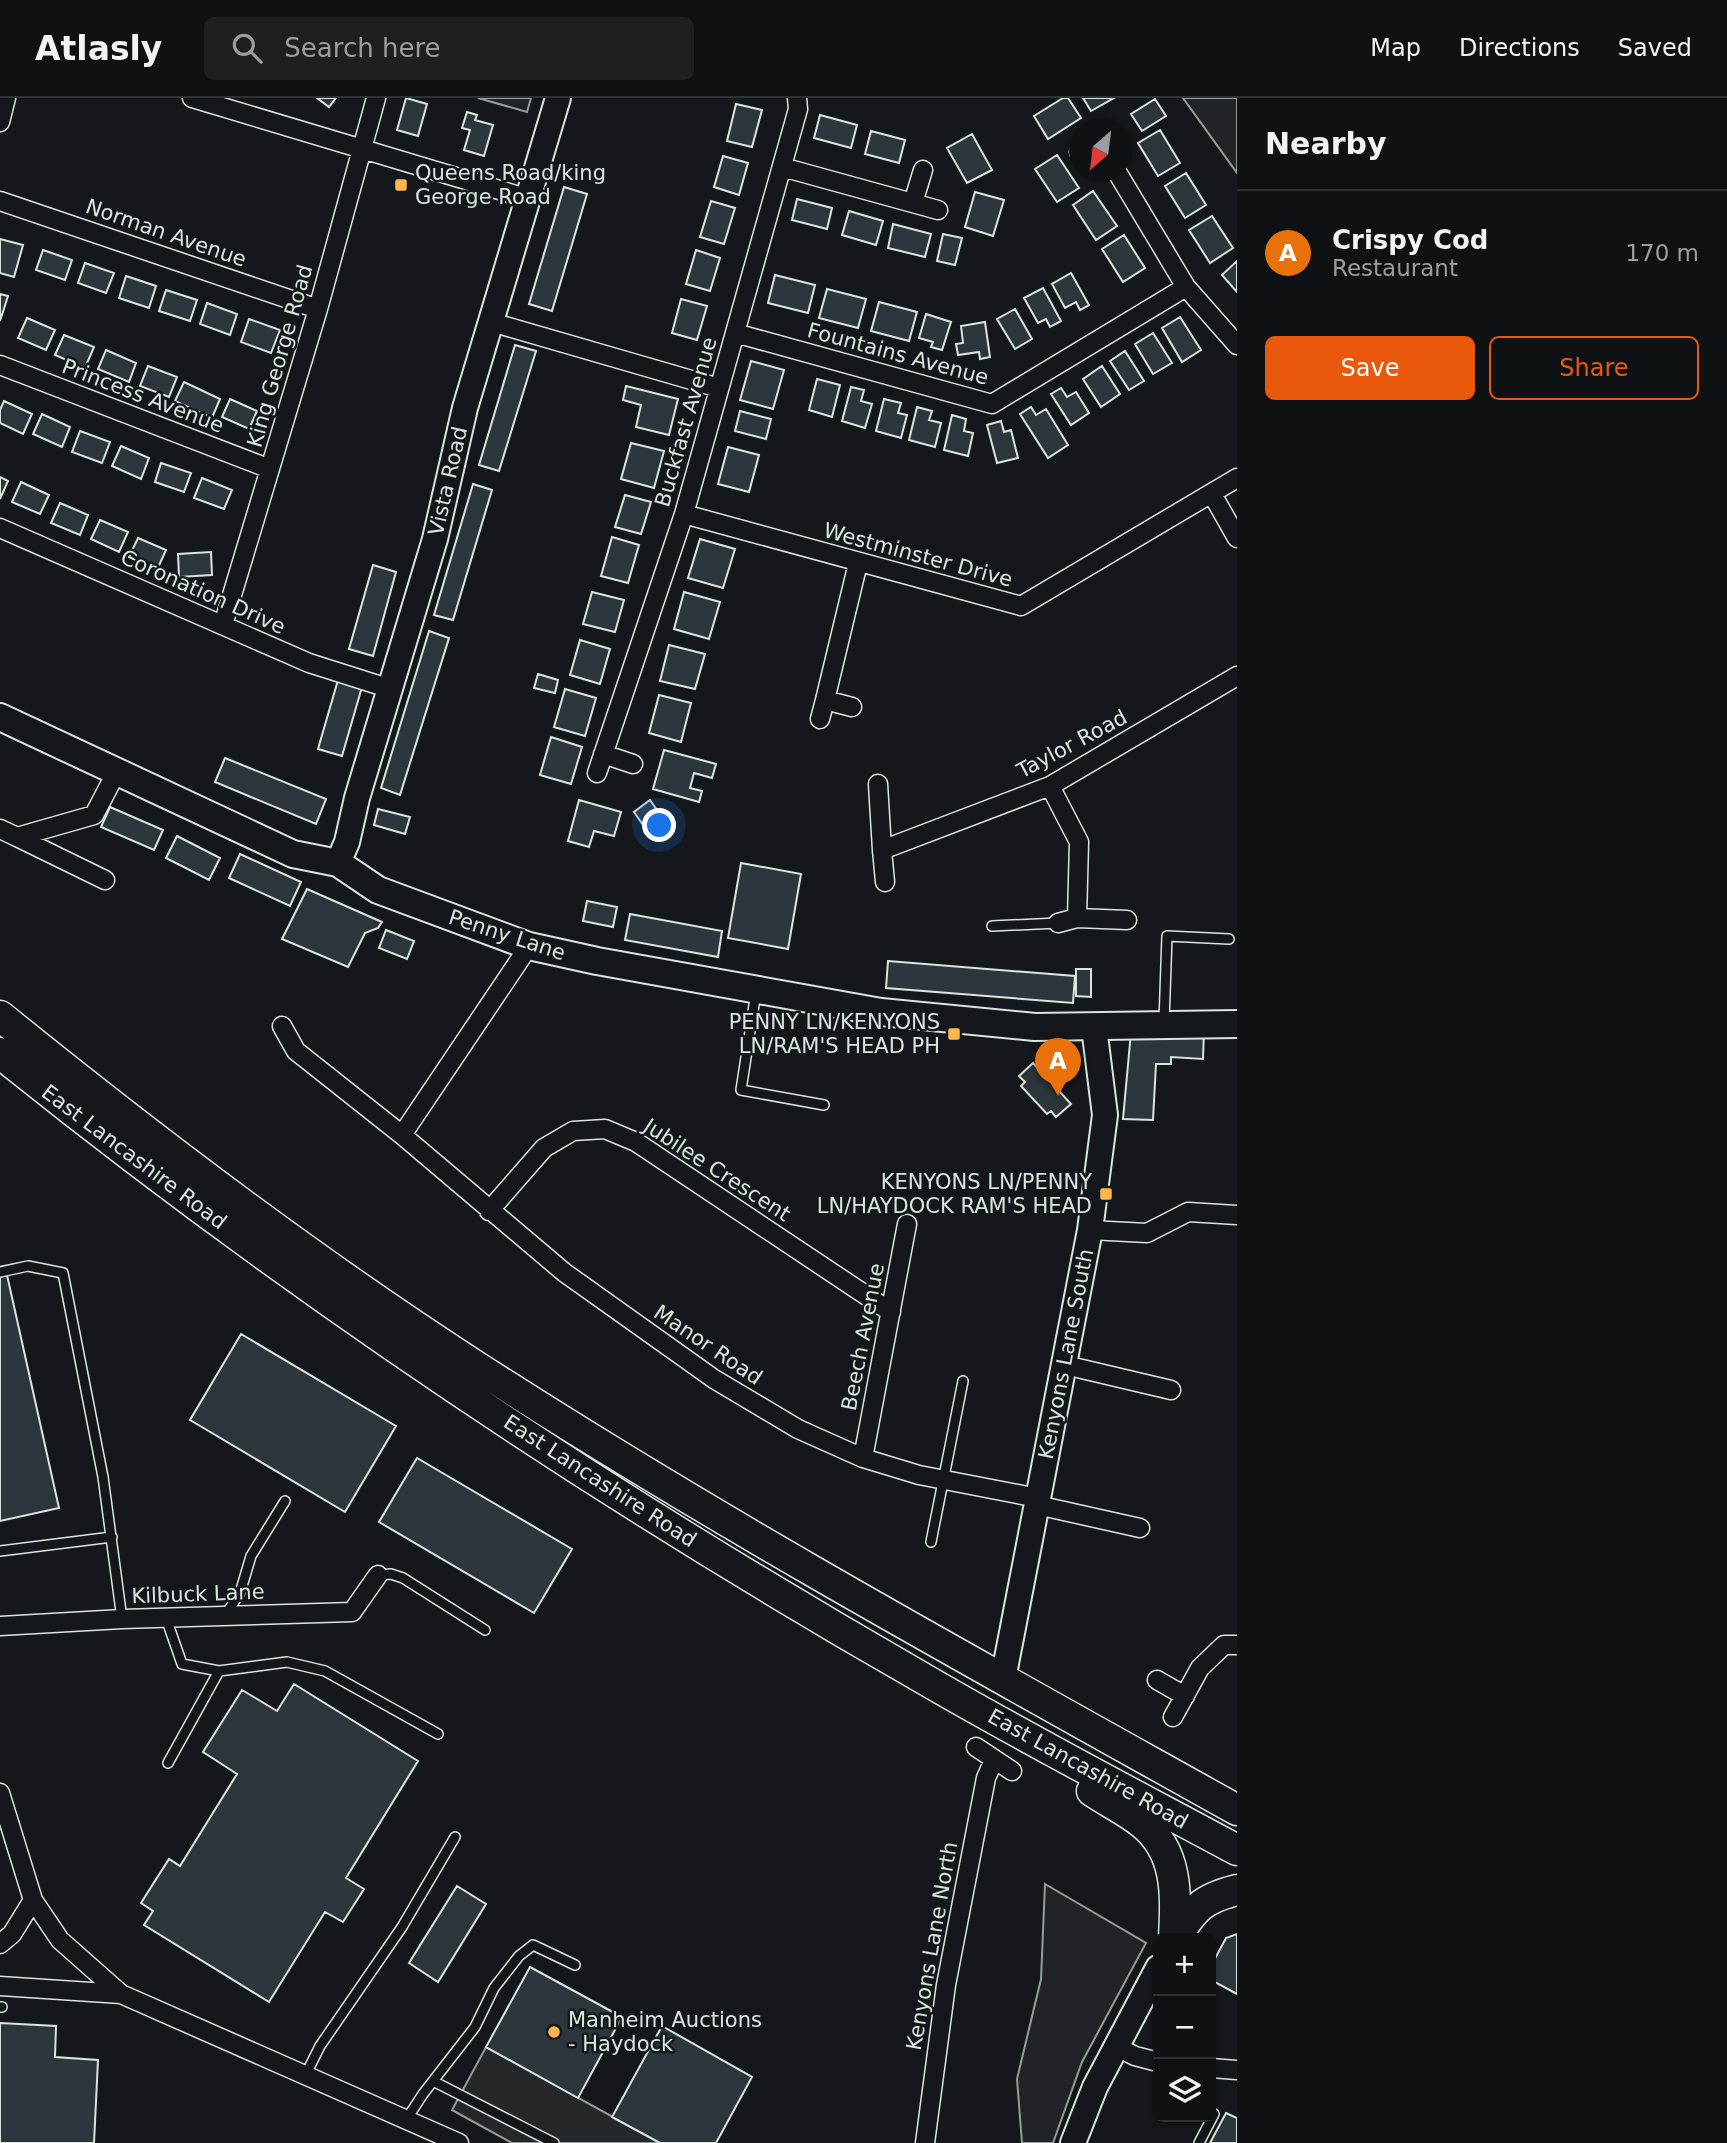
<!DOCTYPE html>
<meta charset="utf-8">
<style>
:root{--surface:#0f1215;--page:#1d2022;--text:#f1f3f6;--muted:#9b9ea0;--line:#2f3234;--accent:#ea580c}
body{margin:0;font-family:"DejaVu Sans",sans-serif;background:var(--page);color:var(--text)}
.controls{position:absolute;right:21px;bottom:21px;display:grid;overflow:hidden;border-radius:10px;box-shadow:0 2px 5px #0004}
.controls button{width:63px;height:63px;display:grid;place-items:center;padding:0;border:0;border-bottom:2px solid var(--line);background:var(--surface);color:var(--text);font:35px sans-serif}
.compass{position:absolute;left:1069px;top:21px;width:63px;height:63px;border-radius:50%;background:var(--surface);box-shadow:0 2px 5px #0004;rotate:208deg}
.you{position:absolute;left:660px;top:728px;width:24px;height:24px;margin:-18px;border:5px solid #fff;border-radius:50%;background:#1a73e8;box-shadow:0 0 0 10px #1a73e833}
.badge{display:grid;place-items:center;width:46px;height:46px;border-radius:50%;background:var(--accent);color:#fff;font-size:23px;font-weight:700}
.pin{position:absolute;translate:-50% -58px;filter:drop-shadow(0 2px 4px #0008)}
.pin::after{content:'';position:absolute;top:37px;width:24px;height:21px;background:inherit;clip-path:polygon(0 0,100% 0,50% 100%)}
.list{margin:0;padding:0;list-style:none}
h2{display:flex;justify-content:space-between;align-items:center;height:91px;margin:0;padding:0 28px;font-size:30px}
h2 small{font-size:23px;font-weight:400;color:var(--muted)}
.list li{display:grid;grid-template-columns:46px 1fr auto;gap:21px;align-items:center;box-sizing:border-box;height:126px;padding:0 28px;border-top:2px solid var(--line)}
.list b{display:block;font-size:26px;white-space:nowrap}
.list p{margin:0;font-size:23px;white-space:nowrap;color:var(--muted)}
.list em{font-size:23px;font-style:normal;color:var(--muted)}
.actions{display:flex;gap:14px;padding:21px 28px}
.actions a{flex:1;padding:16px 0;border:2px solid var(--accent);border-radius:10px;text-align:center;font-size:24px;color:var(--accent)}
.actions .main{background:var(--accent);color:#fff}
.icon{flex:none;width:38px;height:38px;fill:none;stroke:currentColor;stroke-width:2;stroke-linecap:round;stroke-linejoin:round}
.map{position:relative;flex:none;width:1237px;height:2045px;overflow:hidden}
header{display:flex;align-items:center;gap:42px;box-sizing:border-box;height:98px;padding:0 35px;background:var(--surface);border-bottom:2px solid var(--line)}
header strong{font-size:33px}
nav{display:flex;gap:38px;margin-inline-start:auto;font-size:24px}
.search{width:490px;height:63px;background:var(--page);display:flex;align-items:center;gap:18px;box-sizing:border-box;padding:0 24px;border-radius:10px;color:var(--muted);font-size:26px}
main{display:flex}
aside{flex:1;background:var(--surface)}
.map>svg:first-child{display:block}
.green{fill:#202428;stroke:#939e99;stroke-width:2}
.parking{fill:#24282b;stroke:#939e99;stroke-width:2}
.building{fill:#2c363c;stroke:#d8e6dc;stroke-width:2}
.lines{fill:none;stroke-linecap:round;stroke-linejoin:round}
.lane-casing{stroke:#d8e6dc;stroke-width:12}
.street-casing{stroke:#d8e6dc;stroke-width:21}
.secondary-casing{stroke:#d8e6dc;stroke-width:28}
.primary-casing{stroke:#d8e6dc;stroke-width:30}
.highway-casing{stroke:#d8e6dc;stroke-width:33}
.lane{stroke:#14181c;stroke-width:9}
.street{stroke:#14181c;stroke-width:18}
.secondary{stroke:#14181c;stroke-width:24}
.primary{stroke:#14181c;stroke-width:26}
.highway{stroke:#14181c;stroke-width:30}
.poi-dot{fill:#ffb74d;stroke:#14181c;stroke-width:2.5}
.labels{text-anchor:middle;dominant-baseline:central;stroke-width:5;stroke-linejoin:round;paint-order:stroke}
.poi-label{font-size:21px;fill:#d8e6dc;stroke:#14181c;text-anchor:start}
.street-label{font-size:21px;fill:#d8e6dc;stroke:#14181c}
</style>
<header>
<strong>Atlasly</strong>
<div class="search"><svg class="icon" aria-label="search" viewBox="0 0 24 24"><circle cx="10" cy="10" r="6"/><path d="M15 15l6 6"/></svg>Search here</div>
<nav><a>Map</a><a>Directions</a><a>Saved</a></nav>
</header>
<main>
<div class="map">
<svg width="1237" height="2045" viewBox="0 0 1237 2045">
<rect width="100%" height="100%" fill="#14181c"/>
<path class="green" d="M478,0H531L527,14Z
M1183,0H1237V75Z
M1045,1786L1146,1845L1082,1964L1053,2045H1022L1017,1981L1041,1881Z"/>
<path class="parking" d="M486,1949L660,2045H512L452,2012Z"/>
<path class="building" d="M317,0H336L329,9Z
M406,0L427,6L418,38L397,32Z
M1063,0H1068L1081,20L1048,41L1034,18Z
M1083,0H1114L1091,13Z
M1155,1L1166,18L1142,33L1131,16Z
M736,6L762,12L752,49L727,43Z
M467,14L477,17L475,22L493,27L484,58L464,52L470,32L462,30Z
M820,17L857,27L851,50L814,40Z
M1160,32L1180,65L1158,78L1138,45Z
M871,33L905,42L899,65L865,56Z
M972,36L992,72L967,85L947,50Z
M1057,57L1079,90L1057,104L1035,71Z
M723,58L748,65L739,97L714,89Z
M1186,75L1206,107L1185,120L1165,88Z
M564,89L587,96L552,213L529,206Z
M1093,93L1117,128L1096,142L1073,107Z
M975,94L1004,102L993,138L965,129Z
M797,101L832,110L827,131L792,122Z
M711,103L735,110L724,146L700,139Z
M849,113L883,123L876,147L842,137Z
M1212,118L1233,150L1210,165L1189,132Z
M893,126L931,136L925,159L888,150Z
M943,136L962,140L955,167L937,163Z
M1124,137L1145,170L1123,184L1102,151Z
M0,141L23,147L14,179L0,175Z
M43,152L72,162L65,182L36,172Z
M696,152L720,160L710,193L686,186Z
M1237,163V194L1222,177Z
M85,165L114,175L106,195L78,185Z
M1071,175L1089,207L1080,212L1076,204L1065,210L1052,186Z
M775,177L815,187L808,215L768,205Z
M126,178L156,188L149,210L119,200Z
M1043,190L1061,223L1050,229L1046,221L1038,225L1024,200Z
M827,191L866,201L858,230L819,220Z
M166,192L197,202L190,223L159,213Z
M0,196L8,198L0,223Z
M681,201L707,208L697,242L672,235Z
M879,204L917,214L909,243L871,233Z
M207,205L237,216L230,237L200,226Z
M1015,211L1032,241L1015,251L997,221Z
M926,216L951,224L942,252L931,249L933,244L919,240Z
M1180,219L1201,252L1182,264L1162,230Z
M27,220L55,232L46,252L18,240Z
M249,221L280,232L271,255L241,244Z
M985,224L990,259L980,261L979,254L958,257L956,246L963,245L961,228Z
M1153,235L1172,265L1153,276L1135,246Z
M64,237L94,249L85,270L55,257Z
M515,247L536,253L499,373L479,367Z
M106,252L136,265L129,284L98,271Z
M1125,253L1144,283L1129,292L1110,263Z
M751,263L784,272L773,311L740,302Z
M148,268L177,279L169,299L140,288Z
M1102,268L1120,296L1101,309L1083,281Z
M817,281L840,287L832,319L809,312Z
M184,284L220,301L212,320L175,303Z
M626,288L678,301L669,337L636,329L641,307L623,302Z
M851,289L864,292L861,303L872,306L865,330L842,323Z
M1061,290L1067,299L1076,294L1089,315L1071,327L1051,296Z
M230,301L257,313L249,331L222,319Z
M884,301L901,305L898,315L907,317L901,340L876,333Z
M4,303L32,316L23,336L0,325V312Z
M917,309L932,313L929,322L941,325L935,349L909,342Z
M1031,309L1036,317L1046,311L1068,347L1048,360L1020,316Z
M740,313L771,321L766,341L735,333Z
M42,316L70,329L62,349L33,336Z
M952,317L966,321L964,333L973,335L968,358L944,352Z
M1001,323L1004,334L1011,332L1018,360L997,365L987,327Z
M80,333L110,344L102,365L72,354Z
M631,345L664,353L654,390L621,381Z
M121,348L149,360L141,381L112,368Z
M728,349L759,357L749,394L718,386Z
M161,365L191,375L184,394L155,384Z
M0,379L8,383L0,401Z
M202,380L232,392L224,411L194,400Z
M21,384L49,397L40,416L12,404Z
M473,386L492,392L453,522L434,517Z
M625,397L651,404L641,436L615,429Z
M60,405L88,417L80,437L51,425Z
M100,422L128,434L119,454L91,441Z
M612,439L639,447L628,485L601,478Z
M138,440L166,452L157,472L129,459Z
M700,441L735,451L723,490L688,480Z
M211,454L212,477L179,479L178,456Z
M373,467L396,474L373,558L349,551Z
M592,494L624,502L615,534L583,526Z
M684,494L720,504L709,541L674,531Z
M429,533L449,540L400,697L381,690Z
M580,542L610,551L600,586L570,577Z
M669,547L705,556L695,591L660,583Z
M538,576L558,582L555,595L534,590Z
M338,582L362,589L342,658L318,651Z
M565,591L596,600L585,638L554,629Z
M659,597L691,605L681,644L649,635Z
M551,639L582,649L571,686L540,677Z
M664,652L716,666L712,680L694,675L690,690L702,693L699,704L653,691Z
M225,660L326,701L316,726L215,684Z
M579,702L621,714L614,738L594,733L589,749L568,743Z
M650,702L666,725L650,737L634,714Z
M110,709L163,732L154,752L101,729Z
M378,711L410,719L405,736L374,727Z
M177,738L220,760L209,782L166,760Z
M240,756L301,784L290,808L229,780Z
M741,765L801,776L788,851L728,840Z
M307,791L382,824L378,830L365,835L348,869L282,841Z
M587,803L617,809L613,829L583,823Z
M630,816L722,833L718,859L625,842Z
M386,832L414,843L407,861L379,850Z
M888,863L1075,878L1073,905L886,890Z
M1076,871H1091V899L1076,898Z
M1204,932L1203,961L1171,959V966H1156L1153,1022L1123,1021L1131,934Z
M1033,965L1071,1006L1056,1019L1051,1013L1047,1016L1021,988L1025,984L1019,978Z
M7,1177L59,1410L0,1423V1179Z
M241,1236L396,1328L345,1414L190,1322Z
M417,1360L572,1451L534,1515L379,1424Z
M294,1586L418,1663L346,1780L364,1791L343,1824L325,1814L269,1904L144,1827L153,1813L141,1805L169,1761L180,1768L237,1676L203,1654L242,1592L277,1613Z
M457,1788L486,1806L438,1884L409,1865Z
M1237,1836V1896L1211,1882V1868L1226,1840Z
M530,1869L622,1919L578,2000L486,1949Z
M0,1925L56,1928L55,1959L98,1962L94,2045H0Z
M662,1928L752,1979L716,2045H660L612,2019Z
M1226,2015L1237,2020V2045H1210Z"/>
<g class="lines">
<defs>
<path id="lane" d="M992,828L1058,825
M756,894L741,992L824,1007
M1164,924L1167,838L1229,841
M0,1174L28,1168L63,1175L103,1379L122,1521
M931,1444L963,1283
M0,1453L112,1439
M378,1477L391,1476L403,1480L485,1532
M226,1516L240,1495L251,1458L285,1403
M166,1520L182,1566L219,1573L287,1564L325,1573L438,1636
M168,1665L219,1573
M0,1909H2
M305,1978L320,1948L402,1829L455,1739
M433,1983L554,2045
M406,2022L423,1996L475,1929L494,1890L519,1858L533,1847L575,1867
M1199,2045L1214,2016L1211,2014"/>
<path id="street" d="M192,0L526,100
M0,24L6,0
M1079,54H1080
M782,69L938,112
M1117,74L1186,189L1237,247
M0,103L318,211
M913,105L923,72
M491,224L719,290
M735,235L992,306L1186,189
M0,267L270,371
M1212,396L1237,440
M684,416L1021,508L1237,380
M0,430L309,565L391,591
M223,527L318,211L376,0
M825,602L858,465
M820,621L825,602L852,609
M603,656L633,666
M597,675L684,416L798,11L797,0
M878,686L882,752L1050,688L1237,578
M1050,688L1079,744L1077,820
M0,731L17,739
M882,752L885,784
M105,782L17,739L94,717L116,675
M1058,825L1077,820L1127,822
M282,928L296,953L402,1037L565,1175L714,1281L798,1331L863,1360L919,1377L1038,1400
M402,1037L529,848
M489,1113L544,1050L573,1033L605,1031L636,1044L891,1214
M1090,1132L1147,1135L1188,1114L1237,1117
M1065,1267L1171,1292
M863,1360L907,1126
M1037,1407L1140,1430
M0,1528L122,1521L352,1514L378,1477
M1157,1582L1185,1598
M1173,1619L1200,1570L1224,1547H1237
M976,1649L1012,1673
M0,1695L33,1802L60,1842L121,1896L459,2045
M0,1846L12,1836L33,1802
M0,1888L121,1896
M1115,1948L1135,1958L1158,1964
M1211,1970L1237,1972
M925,2045L946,1887L986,1680L994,1662"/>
<path id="secondary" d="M338,765L347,744L357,700L435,441L465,310L558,0
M1003,1581L1090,1132L1105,1017L1094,929
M1073,2045L1095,1989L1158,1870"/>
<path id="primary" d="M0,619L293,756L338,765L378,792L529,848L597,863L881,914L1035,929L1237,926"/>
<path id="highway" d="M0,918C153,1042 311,1162 477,1269C723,1428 981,1569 1237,1712
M0,955C288,1187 598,1394 919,1578C1023,1639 1131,1695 1237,1752
M1092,1693C1108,1704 1127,1713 1142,1725C1179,1754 1176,1799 1174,1840
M1175,1840C1195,1810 1201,1801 1237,1792"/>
</defs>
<use href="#lane" class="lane-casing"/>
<use href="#street" class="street-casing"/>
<use href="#secondary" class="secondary-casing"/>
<use href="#primary" class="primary-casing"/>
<use href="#highway" class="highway-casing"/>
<use href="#lane" class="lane"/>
<use href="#street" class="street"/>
<use href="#secondary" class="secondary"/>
<use href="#primary" class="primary"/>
<use href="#highway" class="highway"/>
</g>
<g class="poi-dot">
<rect x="394" y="80" width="14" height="14" rx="3.5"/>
<rect x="947" y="929" width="14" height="14" rx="3.5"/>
<rect x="1099" y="1089" width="14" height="14" rx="3.5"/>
<circle cx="554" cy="1934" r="7"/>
</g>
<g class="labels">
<g class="poi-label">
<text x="415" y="75">Queens Road/king<tspan x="415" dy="24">George Road</tspan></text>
<text x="940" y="924" text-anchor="end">PENNY LN/KENYONS<tspan x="940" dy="24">LN/RAM'S HEAD PH</tspan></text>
<text x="1092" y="1084" text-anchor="end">KENYONS LN/PENNY<tspan x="1092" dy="24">LN/HAYDOCK RAM'S HEAD</tspan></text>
<text x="568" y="1922">Manheim Auctions<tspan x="568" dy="24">- Haydock</tspan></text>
</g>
<g class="street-label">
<text transform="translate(166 135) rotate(19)">Norman Avenue</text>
<text transform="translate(898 256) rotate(15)">Fountains Avenue</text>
<text transform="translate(280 258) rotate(-74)">King George Road</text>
<text transform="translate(143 298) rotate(21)">Princess Avenue</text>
<text transform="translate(686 324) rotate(-74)">Buckfast Avenue</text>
<text transform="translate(448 383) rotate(-77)">Vista Road</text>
<text transform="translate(918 457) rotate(15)">Westminster Drive</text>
<text transform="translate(203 494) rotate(24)">Coronation Drive</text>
<text transform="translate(1072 646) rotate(-28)">Taylor Road</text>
<text transform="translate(507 837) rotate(18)">Penny Lane</text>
<text transform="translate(134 1059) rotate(37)">East Lancashire Road</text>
<text transform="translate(717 1072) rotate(33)">Jubilee Crescent</text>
<text transform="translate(863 1239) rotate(-79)">Beech Avenue</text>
<text transform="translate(708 1247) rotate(34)">Manor Road</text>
<text transform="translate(1066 1256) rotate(-79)">Kenyons Lane South</text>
<text transform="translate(600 1383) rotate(33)">East Lancashire Road</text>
<text transform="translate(198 1496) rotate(-2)">Kilbuck Lane</text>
<text transform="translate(1088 1671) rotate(29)">East Lancashire Road</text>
<text transform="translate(932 1848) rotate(-80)">Kenyons Lane North</text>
</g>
</g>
</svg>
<div class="controls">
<button>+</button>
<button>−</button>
<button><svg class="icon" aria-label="layers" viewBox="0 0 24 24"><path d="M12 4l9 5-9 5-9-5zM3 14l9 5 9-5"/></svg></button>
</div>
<svg class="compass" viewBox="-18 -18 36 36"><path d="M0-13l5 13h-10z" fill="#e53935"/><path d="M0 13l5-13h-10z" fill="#9b9ea0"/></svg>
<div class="you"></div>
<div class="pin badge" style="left:1058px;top:998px;background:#e8710a">A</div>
</div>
<aside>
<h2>Nearby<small></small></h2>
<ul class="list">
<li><span class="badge" style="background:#e8710a">A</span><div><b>Crispy Cod</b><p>Restaurant</p></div><em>170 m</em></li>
</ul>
<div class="actions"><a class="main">Save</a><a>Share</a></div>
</aside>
</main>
